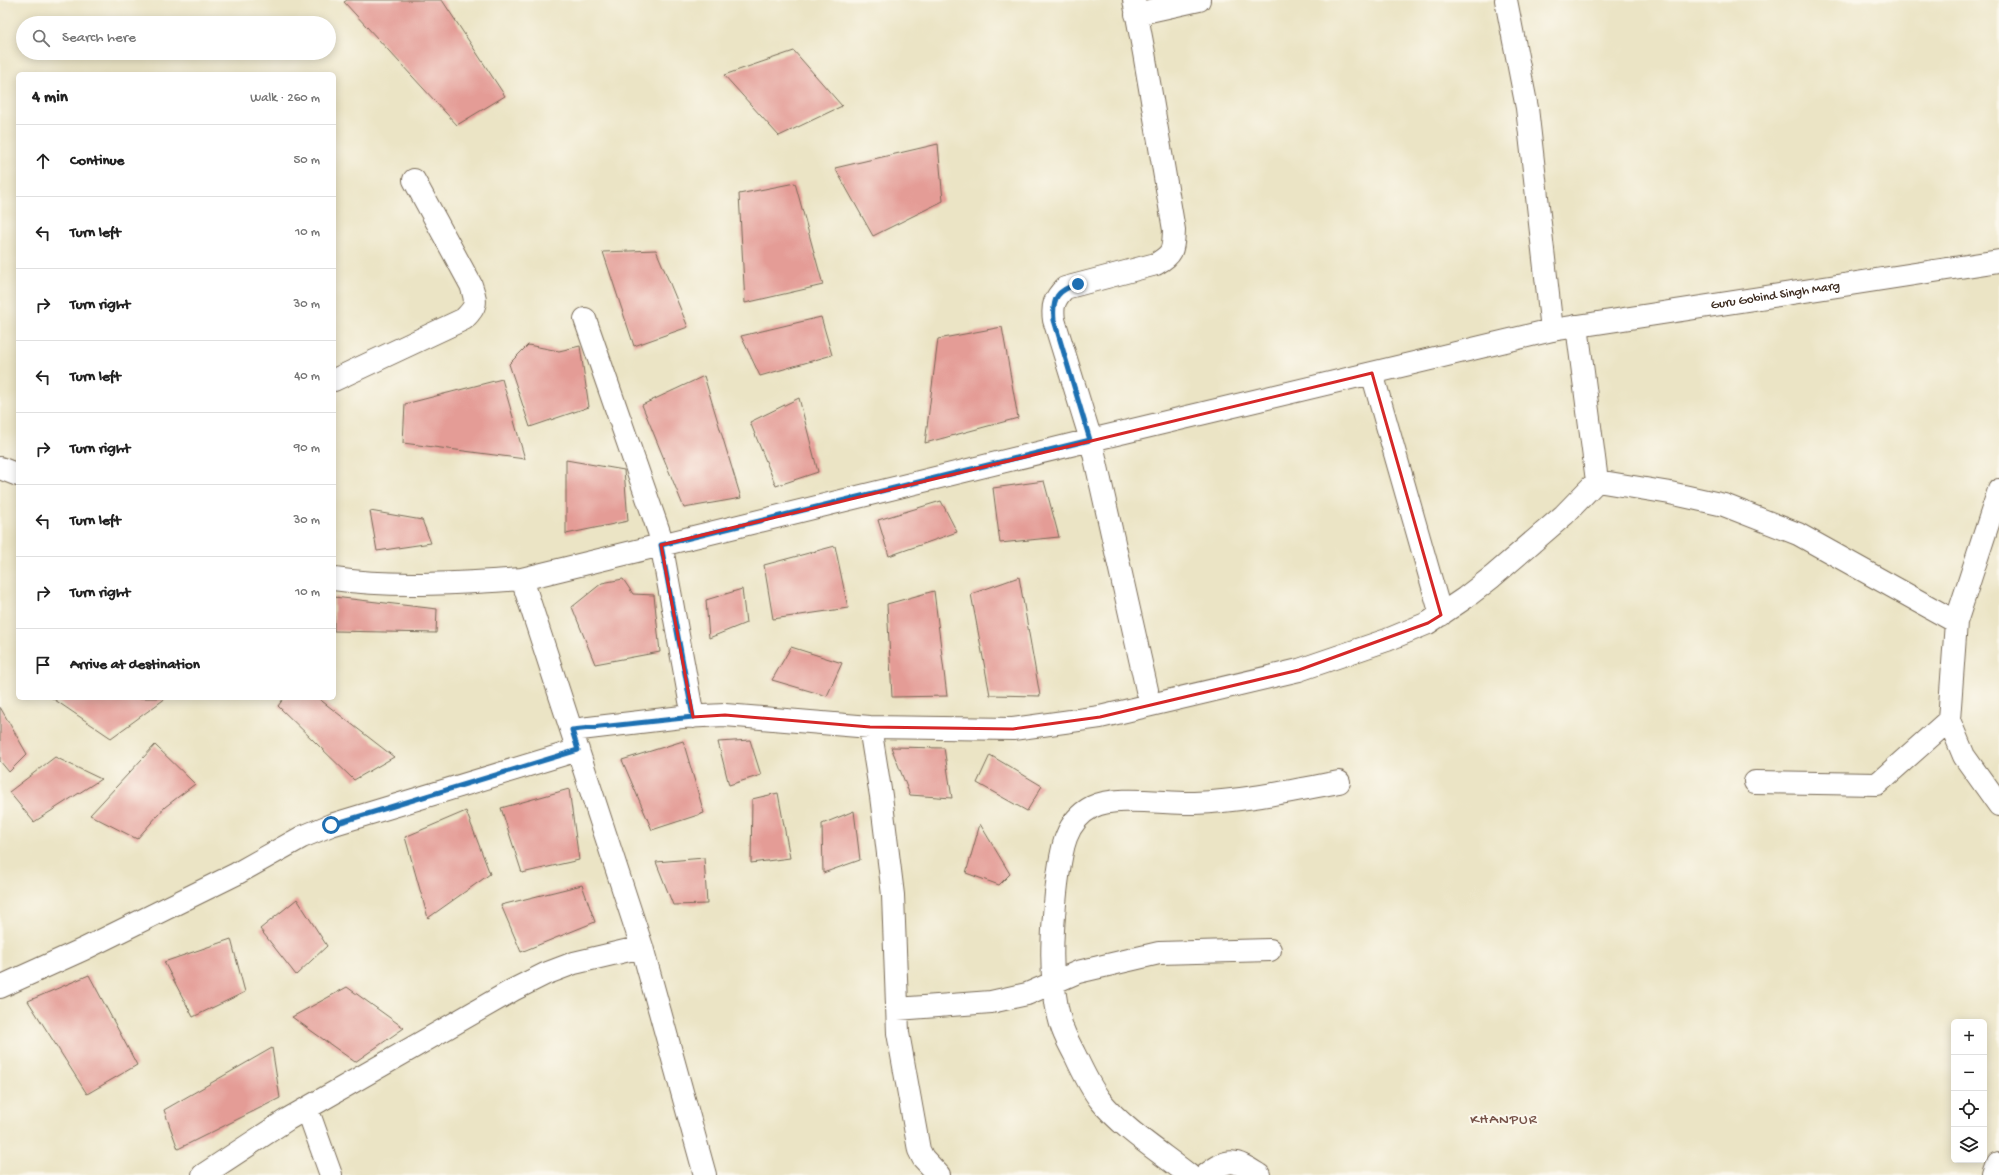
<!DOCTYPE html>
<meta charset="utf-8">
<style>
:root{--surface:#fff;--page:#f6f6f6;--text:#222;--muted:#767676;--line:#e0e0e0}
body{margin:0;font-family:"Gochi Hand",sans-serif;background:var(--page);color:var(--text)}
.controls{position:absolute;right:12px;bottom:12px;display:grid;overflow:hidden;border-radius:6px;box-shadow:0 2px 10px #0003}
.controls button{width:36px;height:36px;display:grid;place-items:center;padding:0;border:0;border-bottom:1px solid var(--line);background:var(--surface);color:var(--text);font:20px sans-serif}
.stop{position:absolute;width:12px;height:12px;margin:-9px;border:3px solid #1f6fb2;border-radius:50%;background:#fff}
.stop.end{background:#1f6fb2;border-color:#fff;box-shadow:0 1px 4px #0008}
.list{margin:0;padding:0;list-style:none}
h2{display:flex;justify-content:space-between;align-items:center;height:52px;margin:0;padding:0 16px;font-size:17px}
h2 small{font-size:13px;font-weight:400;color:var(--muted)}
.list li{display:grid;grid-template-columns:26px 1fr auto;gap:12px;align-items:center;box-sizing:border-box;height:72px;padding:0 16px;border-top:1px solid var(--line)}
.list b{display:block;font-size:15px;white-space:nowrap}
.list em{font-size:13px;font-style:normal;color:var(--muted)}
.icon{flex:none;width:22px;height:22px;fill:none;stroke:currentColor;stroke-width:2;stroke-linecap:round;stroke-linejoin:round}
.map{position:relative;flex:none;width:1999px;height:1175px;overflow:hidden}
.search{position:absolute;background:var(--surface);box-shadow:0 2px 10px #0003;left:16px;top:16px;width:320px;height:44px;display:flex;align-items:center;gap:10px;box-sizing:border-box;padding:0 14px;border-radius:22px;color:var(--muted);font-size:15px}
.panel{position:absolute;background:var(--surface);box-shadow:0 2px 10px #0003;left:16px;top:72px;width:320px;height:628px;border-radius:6px}
.map>svg:first-child{display:block}
.building{fill:#e49c96}
.lines{fill:none;stroke-linecap:round;stroke-linejoin:round}
.minor-casing{stroke:#796b58;stroke-width:24}
.tertiary-casing{stroke:#796b58;stroke-width:24}
.minor{stroke:#fff;stroke-width:22}
.tertiary{stroke:#fff;stroke-width:22}
.route{stroke:#1f6fb2;stroke-width:5}
.marked{fill:none;stroke:#d62828;stroke-width:3;stroke-linejoin:round}
.labels{text-anchor:middle;dominant-baseline:central;stroke-width:4;stroke-linejoin:round;paint-order:stroke}
.street-label{font-size:13px;fill:#3b2a1e;stroke:#fbf7ec}
.quarter-label{font-size:15px;letter-spacing:1px;fill:#765248;stroke:#fbf7ec}
</style>
<div class="map">
<svg width="1999" height="1175" viewBox="0 0 1999 1175">
<rect width="100%" height="100%" fill="#fbf7ec"/>
<filter id="ink" filterUnits="userSpaceOnUse"><feTurbulence type="fractalNoise" baseFrequency=".025" numOctaves="2"/><feDisplacementMap in="SourceGraphic" scale="8" xChannelSelector="R" yChannelSelector="G"/><feConvolveMatrix kernelMatrix="1 2 1 2 8 2 1 2 1" color-interpolation-filters="sRGB"/></filter>
<filter id="wash" filterUnits="userSpaceOnUse"><feTurbulence type="fractalNoise" baseFrequency=".012" numOctaves="4" result="noise"/><feDisplacementMap in="SourceGraphic" scale="16" xChannelSelector="R" yChannelSelector="G"/><feGaussianBlur stdDeviation="0.9" result="paint"/><feColorMatrix in="noise" values="0 0 0 0 0 0 0 0 0 0 0 0 0 0 0 0 0 1.4 0 .05"/><feComposite in="paint" operator="in"/></filter>
<g filter="url(#wash)">
<rect width="100%" height="100%" fill="#ebe4c5"/>
<g id="blocks">
<path class="building" d="M347,0H442L505,96L457,125L344,2Z
M794,51L842,106L779,136L724,75Z
M938,144L943,201L873,236L835,168Z
M795,183L823,285L745,303L739,194Z
M656,250L688,327L634,346L603,252Z
M821,317L832,355L760,376L741,336Z
M1002,327L1018,418L925,443L938,339Z
M528,345L559,351L580,346L589,407L530,427L509,364Z
M704,376L741,498L684,508L642,405Z
M502,379L525,459L403,443L405,404Z
M799,398L818,472L776,486L750,422Z
M566,460L624,470L628,521L566,534Z
M1044,481L1059,537L1000,543L993,488Z
M941,501L957,532L889,556L878,520Z
M370,511L422,520L431,543L377,551Z
M835,546L848,608L773,619L764,565Z
M1019,577L1040,696L990,695L971,594Z
M623,579L633,594L654,595L660,652L595,664L572,607L602,583Z
M742,589L746,623L709,638L706,600Z
M934,591L947,696L892,697L887,604Z
M334,597L437,609L436,633L334,631Z
M791,647L842,663L827,696L772,680Z
M52,698H166L111,738Z
M284,698H318L394,757L354,780L278,706Z
M0,707L27,754L9,772L0,761Z
M750,740L761,775L729,785L718,742Z
M683,741L704,813L652,830L622,760Z
M155,745L195,784L165,807L137,839L90,815Z
M891,747L944,748L952,798L910,795Z
M990,755L1042,786L1027,811L977,783Z
M55,757L101,779L34,822L9,792Z
M569,789L579,860L522,873L501,808Z
M778,793L790,858L751,863L752,799Z
M466,811L490,874L428,918L405,837Z
M854,811L860,860L823,873L822,824Z
M980,824L1010,874L999,885L966,873Z
M704,858L707,904L673,905L656,862Z
M582,885L595,922L521,952L501,905Z
M297,899L327,946L296,975L260,929Z
M231,939L245,992L193,1017L164,962Z
M89,975L137,1065L87,1094L28,1001Z
M347,987L404,1028L355,1062L292,1017Z
M272,1048L280,1098L178,1149L164,1110Z"/>
</g>
</g>
<g filter="url(#ink)">
<use href="#blocks" fill-opacity="0" stroke="#796b58" stroke-width="1"/>
<g class="lines">
<defs>
<path id="minor" d="M1134,0L1144,53L1174,230C1173,249 1174,254 1156,264L1065,288C1054,299 1052,306 1054,320L1091,440L1147,690
M1136,14L1199,0
M585,319L659,532L693,717
M1372,373L1441,615
M334,380L464,319C477,306 477,303 471,285L414,180
M0,468L18,475
M1597,481L1670,493L1724,505L1798,534L1956,622
M1999,490L1956,622L1949,720L1964,756L1999,805
M334,579C396,588 460,583 522,579L1091,440L1552,330L1527,108L1506,0
M522,579L642,947L705,1175
M870,727L881,796L893,895L898,1033L919,1150L923,1158L939,1175
M572,730L682,717L725,715L870,727L1013,729L1100,717L1299,670L1387,640L1428,623L1465,598L1492,577L1564,515L1597,481L1577,326
M1755,782L1877,784L1949,720
M0,987L84,949L236,874L302,837L331,825L578,750
M897,1009L991,1002L1027,994L1078,972L1159,953L1270,950
M307,1108L331,1175
M203,1175L288,1119L513,990L545,974L574,963L642,947
M1189,1175C1160,1152 1123,1129 1100,1100C1090,1087 1082,1070 1075,1055C1070,1045 1064,1035 1061,1024C1048,980 1052,929 1057,884C1061,855 1063,822 1092,807C1115,795 1167,804 1194,803C1243,801 1291,791 1339,782
M1206,1175C1230,1156 1235,1160 1259,1175
M1995,1175L1999,1164"/>
<g id="tertiary">
<path id="s1" d="M1552,330L1999,261"/>
</g>
</defs>
<use href="#minor" class="minor-casing"/>
<use href="#tertiary" class="tertiary-casing"/>
<use href="#minor" class="minor"/>
<use href="#tertiary" class="tertiary"/>
</g>
</g>
<g class="lines" filter="url(#ink)">
<path class="route" d="M331,825L578,750L572,730L693,717L661,545L1090,440L1054,320C1052,298 1057,290 1078,284"/>
</g>
<path class="marked" d="M1372,373L1441,615L1428,623L1299,670L1100,717L1013,729L870,727L725,715L693,717L661,545Z"/>
<g class="labels">
<g class="street-label">
<text stroke="none"><textPath href="#s1" startOffset="226">Guru Gobind Singh Marg</textPath></text>
</g>
<g class="quarter-label">
<text x="1504" y="1120">KHANPUR</text>
</g>
</g>
</svg>
<div class="controls">
<button>+</button>
<button>−</button>
<button><svg class="icon" aria-label="locate" viewBox="0 0 24 24"><circle cx="12" cy="12" r="6"/><path d="M12 2v4M12 18v4M2 12h4M18 12h4"/></svg></button>
<button><svg class="icon" aria-label="layers" viewBox="0 0 24 24"><path d="M12 4l9 5-9 5-9-5zM3 14l9 5 9-5"/></svg></button>
</div>
<div class="stop" style="left:331px;top:825px"></div>
<div class="stop end" style="left:1078px;top:284px"></div>
<div class="search"><svg class="icon" aria-label="search" viewBox="0 0 24 24"><circle cx="10" cy="10" r="6"/><path d="M15 15l6 6"/></svg>Search here</div>
<section class="panel">
<h2>4 min<small>Walk · 260 m</small></h2>
<ul class="list">
<li><svg class="icon" aria-label="ahead" viewBox="0 0 24 24"><path d="M12 20V5M6 11l6-6 6 6"/></svg><div><b>Continue</b></div><em>50 m</em></li>
<li><svg class="icon" aria-label="left" viewBox="0 0 24 24"><path d="M17 20v-9H6M10 6l-5 5 5 5"/></svg><div><b>Turn left</b></div><em>10 m</em></li>
<li><svg class="icon" aria-label="right" viewBox="0 0 24 24"><path d="M7 20v-9h11M14 6l5 5-5 5"/></svg><div><b>Turn right</b></div><em>30 m</em></li>
<li><svg class="icon" aria-label="left" viewBox="0 0 24 24"><path d="M17 20v-9H6M10 6l-5 5 5 5"/></svg><div><b>Turn left</b></div><em>40 m</em></li>
<li><svg class="icon" aria-label="right" viewBox="0 0 24 24"><path d="M7 20v-9h11M14 6l5 5-5 5"/></svg><div><b>Turn right</b></div><em>90 m</em></li>
<li><svg class="icon" aria-label="left" viewBox="0 0 24 24"><path d="M17 20v-9H6M10 6l-5 5 5 5"/></svg><div><b>Turn left</b></div><em>30 m</em></li>
<li><svg class="icon" aria-label="right" viewBox="0 0 24 24"><path d="M7 20v-9h11M14 6l5 5-5 5"/></svg><div><b>Turn right</b></div><em>10 m</em></li>
<li><svg class="icon" aria-label="arrive" viewBox="0 0 24 24"><path d="M6 21V4h12l-3 4 3 4H6"/></svg><div><b>Arrive at destination</b></div></li>
</ul>
</section>
</div>
